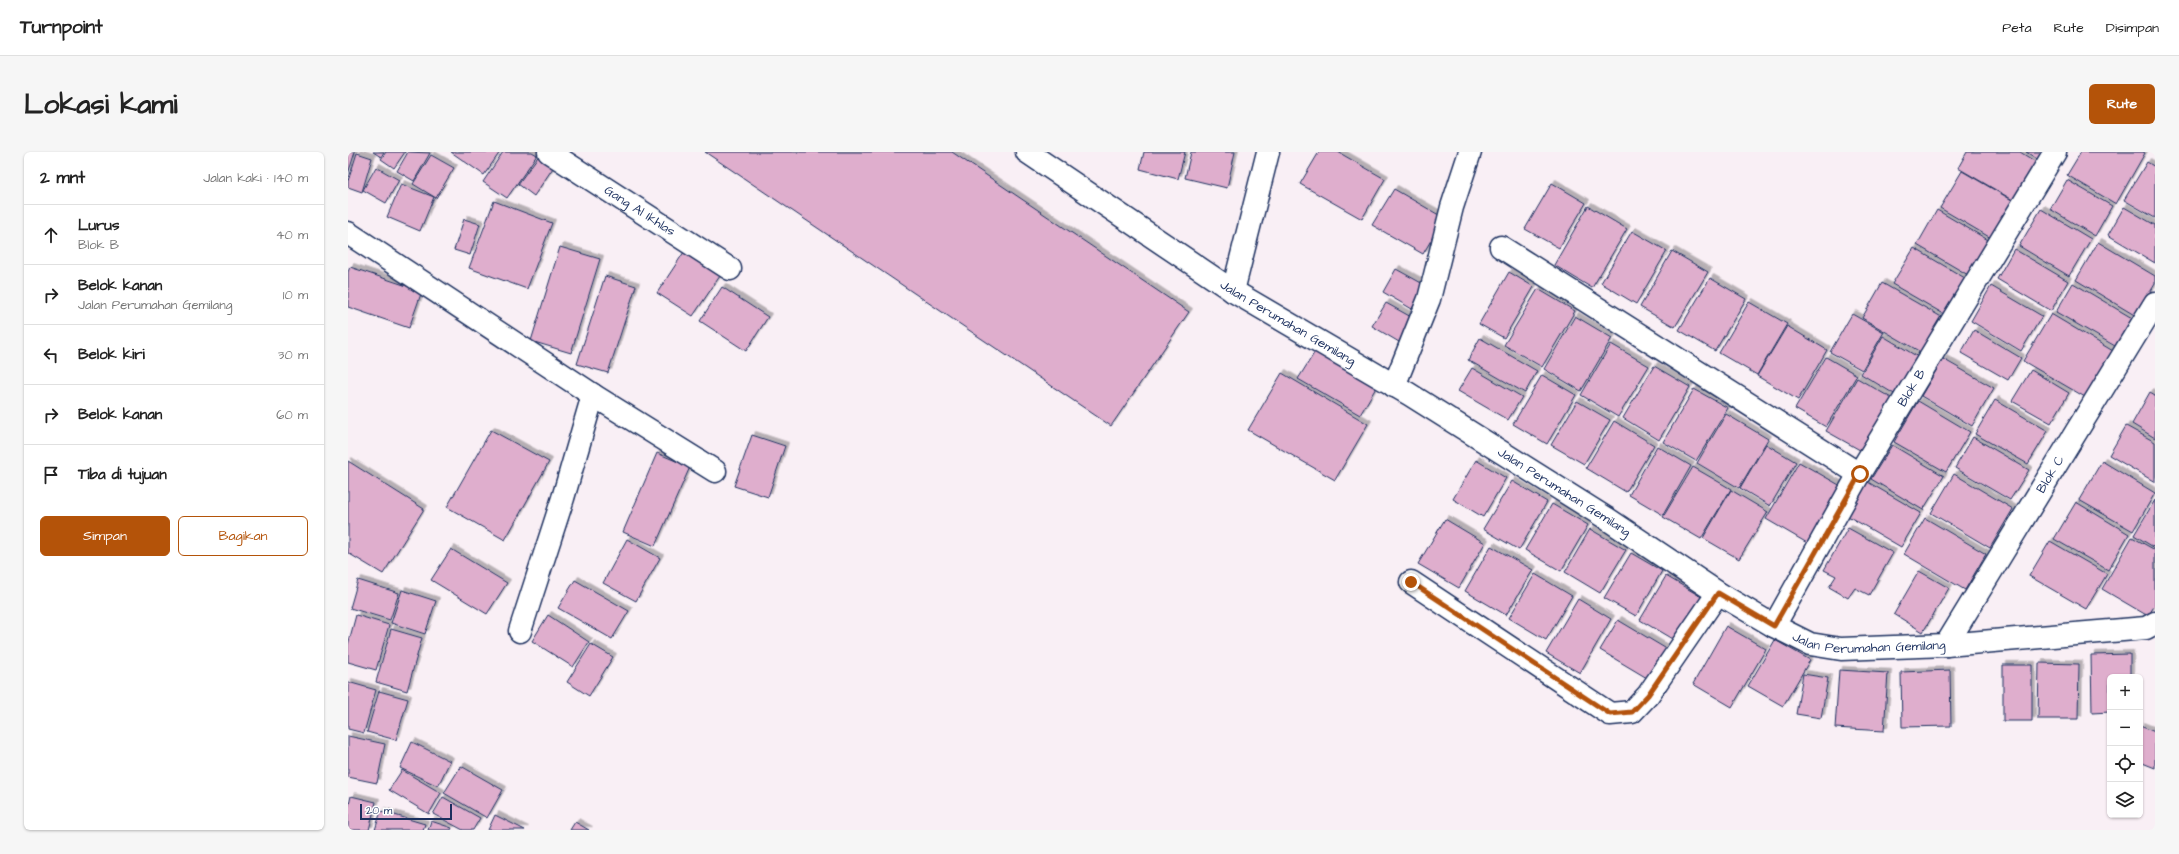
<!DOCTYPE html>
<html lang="id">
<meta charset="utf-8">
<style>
:root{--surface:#fff;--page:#f6f6f6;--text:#222;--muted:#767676;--line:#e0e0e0;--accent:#b45309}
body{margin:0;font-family:"Architects Daughter",sans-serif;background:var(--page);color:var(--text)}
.controls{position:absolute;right:12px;bottom:12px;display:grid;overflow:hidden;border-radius:6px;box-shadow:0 1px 3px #0004}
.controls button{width:36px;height:36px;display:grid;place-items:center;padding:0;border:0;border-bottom:1px solid var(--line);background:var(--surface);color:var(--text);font:20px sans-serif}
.scale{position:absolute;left:12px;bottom:10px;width:92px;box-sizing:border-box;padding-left:4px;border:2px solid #1b2f5e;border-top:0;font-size:11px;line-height:14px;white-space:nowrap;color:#1b2f5e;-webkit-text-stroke:3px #fff;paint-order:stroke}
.stop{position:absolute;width:12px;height:12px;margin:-9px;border:3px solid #b45309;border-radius:50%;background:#fff}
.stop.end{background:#b45309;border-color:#fff;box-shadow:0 1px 4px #0008}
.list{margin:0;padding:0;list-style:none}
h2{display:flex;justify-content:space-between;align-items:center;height:52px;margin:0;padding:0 16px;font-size:17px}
h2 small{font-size:13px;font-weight:400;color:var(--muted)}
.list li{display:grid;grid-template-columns:26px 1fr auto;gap:12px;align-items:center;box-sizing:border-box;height:60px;padding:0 16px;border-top:1px solid var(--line)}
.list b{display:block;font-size:15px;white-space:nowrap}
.list p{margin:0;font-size:13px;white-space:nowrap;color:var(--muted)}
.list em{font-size:13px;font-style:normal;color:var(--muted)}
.actions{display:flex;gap:8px;padding:12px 16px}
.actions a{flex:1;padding:9px 0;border:1px solid var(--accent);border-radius:6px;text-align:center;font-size:14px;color:var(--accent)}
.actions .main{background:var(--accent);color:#fff}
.icon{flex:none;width:22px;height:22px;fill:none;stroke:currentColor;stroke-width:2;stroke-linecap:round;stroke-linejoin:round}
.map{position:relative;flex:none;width:1807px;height:678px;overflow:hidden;border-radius:6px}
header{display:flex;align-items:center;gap:24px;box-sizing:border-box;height:56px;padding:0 20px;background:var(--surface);border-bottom:1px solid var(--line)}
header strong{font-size:19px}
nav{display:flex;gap:22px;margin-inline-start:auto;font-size:14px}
.intro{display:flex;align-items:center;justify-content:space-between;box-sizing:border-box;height:96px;padding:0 24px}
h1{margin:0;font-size:28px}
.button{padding:10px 18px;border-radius:6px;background:var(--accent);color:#fff;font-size:14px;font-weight:700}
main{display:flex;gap:24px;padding:0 24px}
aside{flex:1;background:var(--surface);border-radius:6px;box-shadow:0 1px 3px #0004}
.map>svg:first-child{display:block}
.building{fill:#dfaecd;stroke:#1b2f5e;filter:url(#shadow)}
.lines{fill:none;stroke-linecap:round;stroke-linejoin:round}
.minor-casing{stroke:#1b2f5e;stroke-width:25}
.minor{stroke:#fff;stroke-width:22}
.route{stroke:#b45309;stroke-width:5}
.labels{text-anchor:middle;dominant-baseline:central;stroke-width:3;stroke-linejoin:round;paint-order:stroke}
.street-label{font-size:13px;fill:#1b2f5e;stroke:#fff}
</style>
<header>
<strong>Turnpoint</strong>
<nav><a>Peta</a><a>Rute</a><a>Disimpan</a></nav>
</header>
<div class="intro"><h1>Lokasi kami</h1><a class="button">Rute</a></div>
<main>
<aside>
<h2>2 mnt<small>Jalan kaki · 140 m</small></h2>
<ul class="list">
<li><svg class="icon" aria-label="ahead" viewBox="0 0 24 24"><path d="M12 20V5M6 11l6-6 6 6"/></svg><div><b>Lurus</b><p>Blok B</p></div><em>40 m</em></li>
<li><svg class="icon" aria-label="right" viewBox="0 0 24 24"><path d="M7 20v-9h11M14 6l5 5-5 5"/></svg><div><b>Belok kanan</b><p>Jalan Perumahan Gemilang</p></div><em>10 m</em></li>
<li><svg class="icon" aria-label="left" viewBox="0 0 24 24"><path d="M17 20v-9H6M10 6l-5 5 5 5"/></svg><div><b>Belok kiri</b></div><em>30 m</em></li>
<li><svg class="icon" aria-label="right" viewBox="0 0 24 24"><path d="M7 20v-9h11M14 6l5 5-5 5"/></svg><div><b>Belok kanan</b></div><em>60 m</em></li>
<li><svg class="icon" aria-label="arrive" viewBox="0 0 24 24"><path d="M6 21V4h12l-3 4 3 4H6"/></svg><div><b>Tiba di tujuan</b></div></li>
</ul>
<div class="actions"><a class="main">Simpan</a><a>Bagikan</a></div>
</aside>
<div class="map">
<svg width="1807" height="678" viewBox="0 0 1807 678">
<defs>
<filter id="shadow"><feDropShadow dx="3.5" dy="-3.5" stdDeviation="0" flood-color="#0004"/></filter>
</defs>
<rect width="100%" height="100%" fill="#f9eff5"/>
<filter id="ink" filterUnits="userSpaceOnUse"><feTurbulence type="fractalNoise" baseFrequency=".025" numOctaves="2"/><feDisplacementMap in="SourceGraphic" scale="8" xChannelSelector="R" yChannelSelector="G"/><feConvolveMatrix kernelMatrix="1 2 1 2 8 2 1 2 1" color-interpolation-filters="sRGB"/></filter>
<g filter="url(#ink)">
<path class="building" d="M0,0H7L0,22Z
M25,0H36L33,5Z
M38,0H57L46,16L33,7Z
M60,0L82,1L66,29L49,19Z
M103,0H152L136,23Z
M155,0H184L189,3L159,46L135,30Z
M357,0H604L841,160L763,274Z
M796,0H837L830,27L792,17Z
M843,0H887L879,36L837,26Z
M971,0H990L1037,27L1014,67L952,32Z
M1619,0H1672L1688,10L1665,48L1610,16Z
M1678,0H1700L1694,10Z
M1733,0H1795L1797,1L1768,52L1719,23Z
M9,1L24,6L14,40L0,35V29Z
M192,2L207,13L186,44L170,32Z
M83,3L106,16L88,46L65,32Z
M1799,10L1807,15V66L1776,48Z
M28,15L51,28L38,51L15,38Z
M1614,19L1669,51L1648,89L1592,56Z
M1719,28L1764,54L1747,84L1702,57Z
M1204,31L1238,51L1211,96L1177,77Z
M53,32L86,45L72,79L39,65Z
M1046,37L1096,66L1075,102L1024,73Z
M146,49L204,71L179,137L121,116Z
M1240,54L1279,77L1244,136L1206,113Z
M1776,55L1807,73V111L1760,83Z
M1693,57L1743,87L1721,124L1671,94Z
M1589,58L1647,92L1627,127L1569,93Z
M116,67L132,72L122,103L106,98Z
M1284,79L1319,99L1288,152L1253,131Z
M1750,90L1807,124V132L1788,164L1728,128Z
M212,95L252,107L223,201L183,189Z
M1566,96L1622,129L1601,165L1544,132Z
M338,97L374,121L345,164L309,141Z
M1666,97L1720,129L1703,159L1649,127Z
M1324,99L1360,120L1327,175L1292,155Z
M2,115L74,139L61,176L0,155V120Z
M1048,117L1077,133L1064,157L1035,140Z
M1161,120L1186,135L1156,186L1131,172Z
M257,124L288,134L260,221L229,212Z
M1362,126L1398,147L1367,199L1331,178Z
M1534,131L1597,167L1576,202L1514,166Z
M1725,131L1784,166L1767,194L1708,160Z
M1643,134L1694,164L1673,199L1623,169Z
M374,135L420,165L398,199L352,169Z
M1190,137L1227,159L1194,215L1156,193Z
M1401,150L1439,172L1409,223L1371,201Z
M1038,151L1065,166L1051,190L1024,174Z
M1504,162L1536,180L1514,218L1482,200Z
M1703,162L1765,199L1737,245L1675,209Z
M1227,164L1264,186L1233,239L1196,217Z
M1439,174L1479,198L1450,248L1409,224Z
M1626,178L1673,206L1660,228L1613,201Z
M1535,184L1575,208L1553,246L1513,222Z
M1132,186L1189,219L1177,241L1120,208Z
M1263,192L1301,214L1270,265L1233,243Z
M968,198L1029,234L1012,263L950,227Z
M1478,205L1509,223L1478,275L1447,257Z
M1595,207L1646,236L1624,274L1573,244Z
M1306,214L1342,235L1311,288L1275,266Z
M1124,216L1174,245L1160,268L1110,239Z
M1683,218L1721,241L1703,271L1664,249Z
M934,221L1020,272L987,328L900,278Z
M1194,223L1228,243L1199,292L1165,272Z
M1509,226L1550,250L1519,302L1478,279Z
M1346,237L1380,256L1348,309L1315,290Z
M1802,240L1807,243V286L1784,272Z
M1647,248L1700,279L1680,312L1627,282Z
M1229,249L1262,268L1236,312L1203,293Z
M1570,249L1622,280L1598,320L1546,290Z
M1378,262L1420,287L1391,336L1349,311Z
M1266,269L1306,293L1278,340L1238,316Z
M1778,274L1807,290V330L1761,303Z
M143,278L201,310L157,388L99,355Z
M404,283L437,294L420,345L386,334Z
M1625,285L1681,318L1662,348L1607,316Z
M1418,292L1448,310L1422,354L1392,336Z
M1544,293L1596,324L1575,358L1523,327Z
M1309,294L1343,314L1315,363L1281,343Z
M309,301L342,315L307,394L275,380Z
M1128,308L1158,326L1135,365L1105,347Z
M0,309L76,357L35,422L0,401Z
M1754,309L1807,341L1785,379L1731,348Z
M1451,310L1500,338L1466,395L1418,367Z
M1345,315L1383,337L1353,387L1315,365Z
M1606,322L1665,357L1642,396L1583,361Z
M1164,329L1199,350L1171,398L1135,377Z
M1518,329L1573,361L1553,395L1498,363Z
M1383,338L1420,360L1391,407L1355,386Z
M1807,348V396L1786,383Z
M1728,350L1781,382L1760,418L1706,387Z
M1204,352L1240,373L1213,419L1177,398Z
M1577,366L1638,402L1617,438L1556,402Z
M1097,367L1137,391L1111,436L1070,412Z
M1500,376L1545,401L1521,443L1507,436L1500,446L1481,435L1488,424L1476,418Z
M1242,377L1278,398L1252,441L1217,420Z
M1784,385L1807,398V453L1800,464L1754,437Z
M279,387L312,406L288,449L255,431Z
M1702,389L1759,422L1738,457L1681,424Z
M1143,394L1185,418L1158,463L1117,439Z
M103,397L159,431L139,462L83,428Z
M1283,401L1314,419L1288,464L1256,446Z
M1571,419L1601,436L1575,480L1546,462Z
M1187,422L1224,444L1198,488L1161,466Z
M1318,424L1357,447L1331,491L1292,468Z
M10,428L51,441L42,468L2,456Z
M227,428L281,459L264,487L210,456Z
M54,438L88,449L77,482L43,471Z
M1230,447L1263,467L1232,521L1198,501Z
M8,463L41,473L28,518L0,510V493Z
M200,463L241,490L225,515L184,489Z
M1270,468L1322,499L1304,529L1252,498Z
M1378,474L1418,497L1384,555L1345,532Z
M43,477L74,486L59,539L28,530Z
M1427,488L1462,508L1435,554L1400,534Z
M243,492L265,505L241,544L219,530Z
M1782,502V525H1762V560L1744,561L1743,503Z
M1691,511L1731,512L1730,567H1690Z
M1655,513H1684V569H1655Z
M1491,518L1540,521L1536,579L1487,576Z
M1602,518L1603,574L1554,575L1553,520Z
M1455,522L1480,526L1473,566L1448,562Z
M0,530L28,538L16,581L0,577Z
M31,539L60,547L48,588L19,580Z
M1792,574L1807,580V616L1792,610Z
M0,584L37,592L29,631L0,625Z
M64,590L102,609L90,634L52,616Z
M113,614L155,638L139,666L96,641Z
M54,618L93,641L81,662L41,638Z
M3,644L28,650L21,678H0V657Z
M95,645L132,666L125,678H115L85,662Z
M33,659L77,672L75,678H27Z
M147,663L177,678H140Z
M83,669L104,676L103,678H80Z
M227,670L241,678H222Z"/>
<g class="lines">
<defs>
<g id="minor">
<path id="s1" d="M201,0L382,117"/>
<path id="s2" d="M679,0L885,139L1061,242L1258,366L1370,441L1426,474L1462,492L1493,497L1598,493L1798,476L1807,471"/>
<path d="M0,81L245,243L367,319"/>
<path d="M1153,95L1511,322"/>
<path d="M885,139L920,0"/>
<path d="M1046,234L1081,147L1104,55L1122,0"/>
<path d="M1063,430L1262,562L1284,560L1300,543L1370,441"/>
<path id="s3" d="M1426,474L1511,322L1707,0"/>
<path d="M172,479L215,346L245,243"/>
<path id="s4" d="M1598,493L1807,151"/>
</g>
</defs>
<use href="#minor" class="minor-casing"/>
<use href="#minor" class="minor"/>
</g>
</g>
<g class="lines" filter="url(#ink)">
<path class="route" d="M1063,430L1262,562L1284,560L1300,543L1370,441L1426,474L1512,322"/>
</g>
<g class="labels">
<g class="street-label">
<text stroke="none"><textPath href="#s1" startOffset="108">Gang Al Ikhlas</textPath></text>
<text stroke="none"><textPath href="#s2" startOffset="312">Jalan Perumahan Gemilang</textPath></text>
<text stroke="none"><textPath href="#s3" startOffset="275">Blok B</textPath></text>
<text stroke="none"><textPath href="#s4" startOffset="200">Blok C</textPath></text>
<text stroke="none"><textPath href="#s2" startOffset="636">Jalan Perumahan Gemilang</textPath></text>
<text stroke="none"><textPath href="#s2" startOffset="984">Jalan Perumahan Gemilang</textPath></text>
</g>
</g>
</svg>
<div class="controls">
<button>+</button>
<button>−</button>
<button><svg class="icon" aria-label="locate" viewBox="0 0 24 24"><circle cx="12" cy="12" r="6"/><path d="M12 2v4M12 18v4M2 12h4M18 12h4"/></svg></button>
<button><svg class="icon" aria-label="layers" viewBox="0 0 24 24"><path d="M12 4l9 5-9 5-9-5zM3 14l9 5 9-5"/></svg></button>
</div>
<div class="scale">20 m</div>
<div class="stop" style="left:1512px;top:322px"></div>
<div class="stop end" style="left:1063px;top:430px"></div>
</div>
</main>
